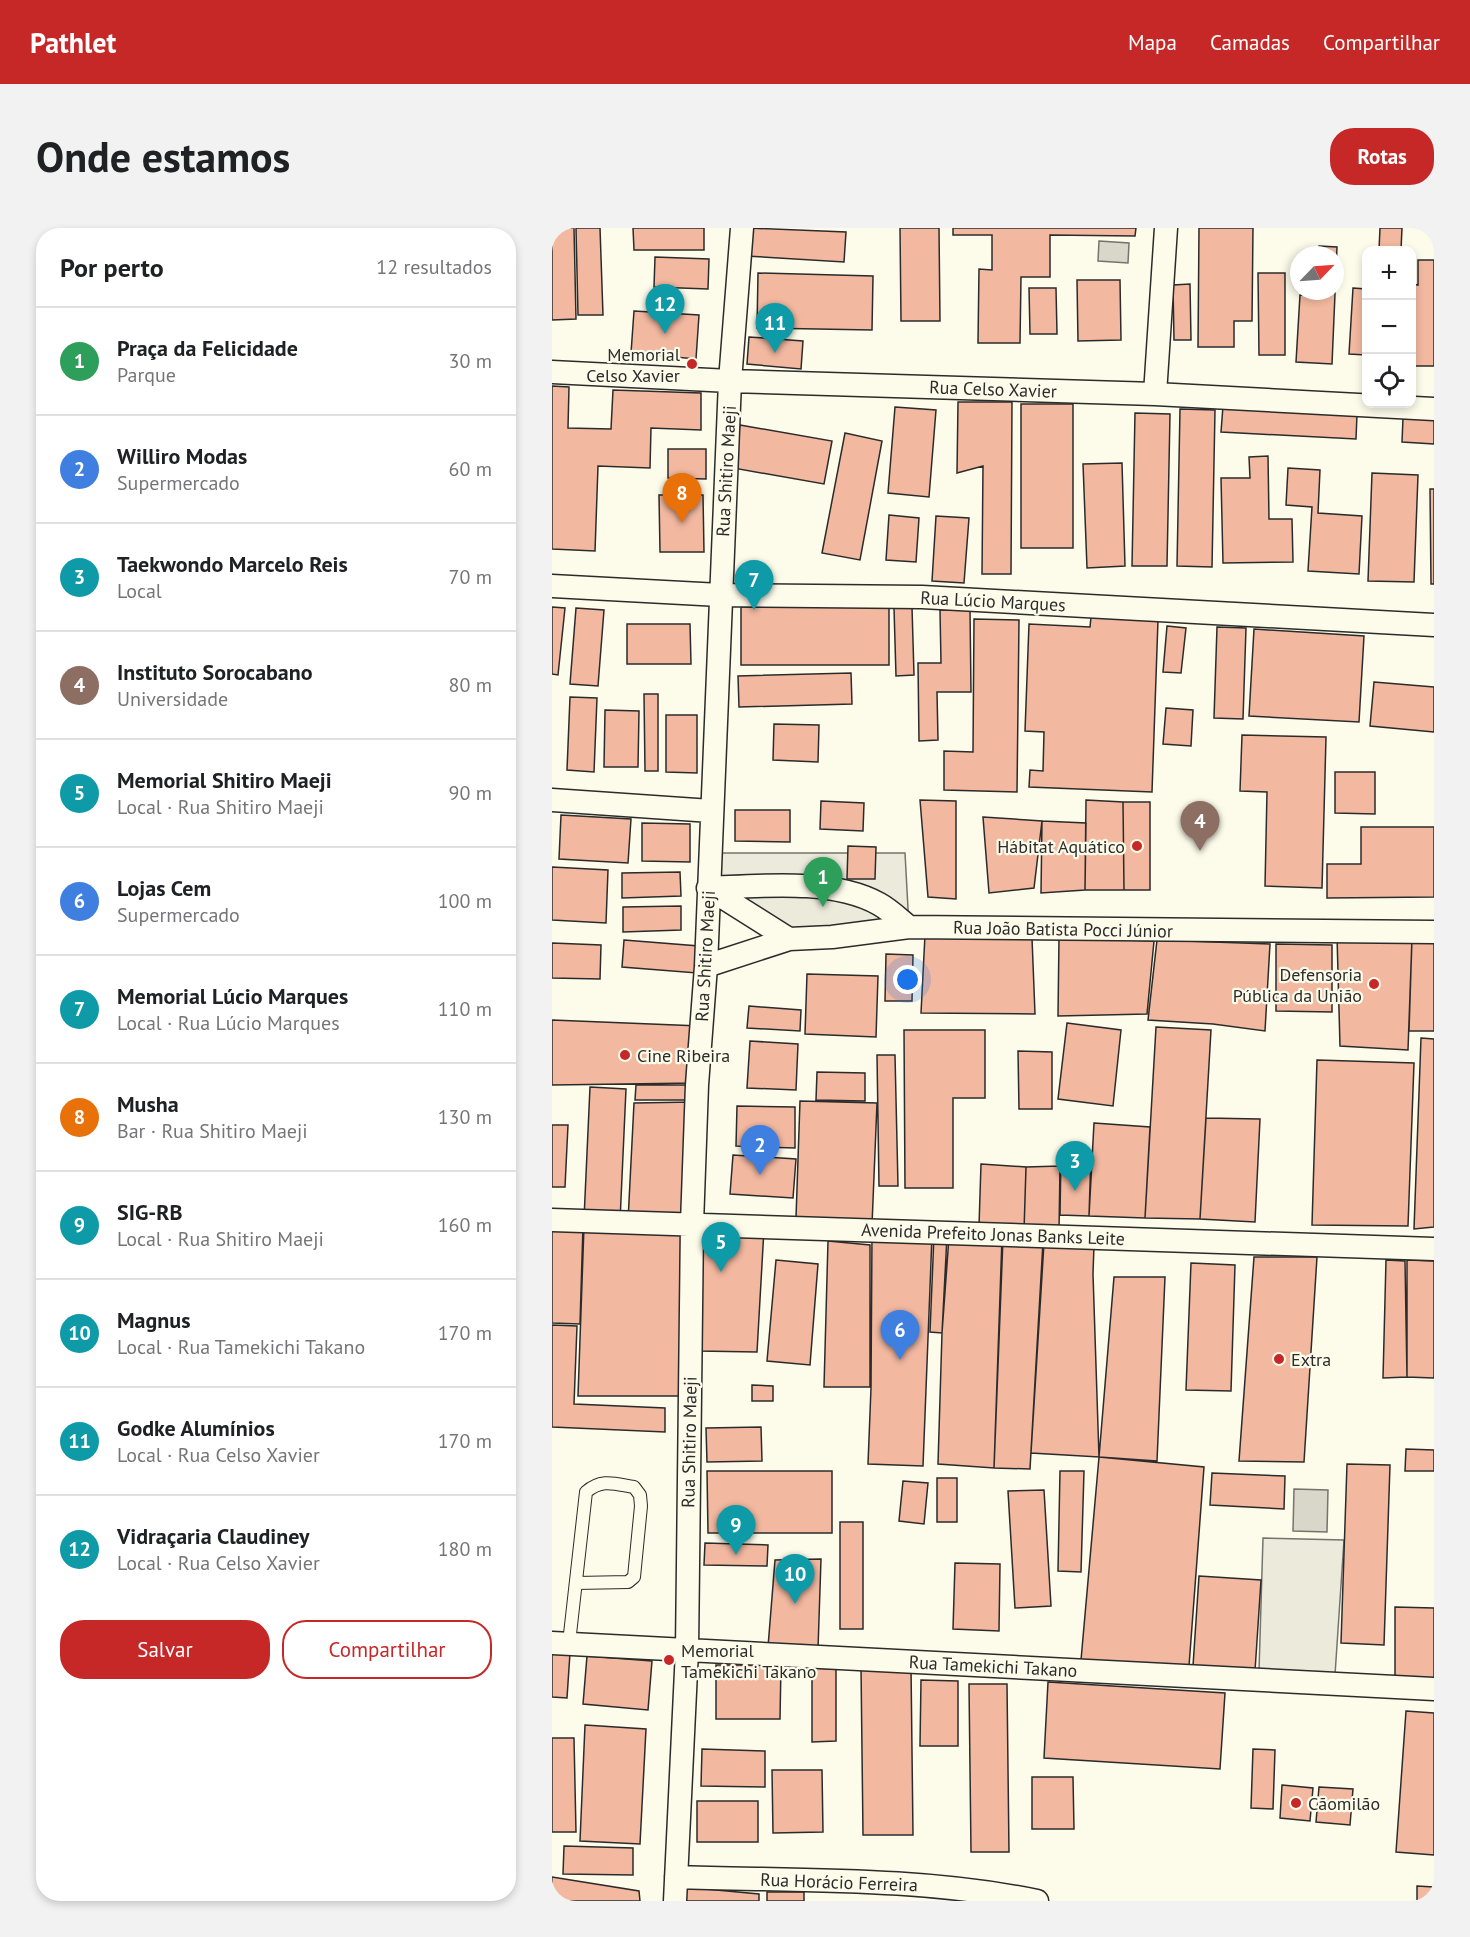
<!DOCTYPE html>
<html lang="pt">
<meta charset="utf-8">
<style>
:root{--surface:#fff;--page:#f2f2f2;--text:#202124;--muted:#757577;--line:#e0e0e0;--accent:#c62828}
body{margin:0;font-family:"PT Sans",sans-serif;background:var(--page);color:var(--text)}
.controls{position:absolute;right:18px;top:18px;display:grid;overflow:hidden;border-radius:12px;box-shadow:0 3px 9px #0003}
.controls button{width:54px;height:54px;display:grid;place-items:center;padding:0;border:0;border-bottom:2px solid var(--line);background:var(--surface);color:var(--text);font:30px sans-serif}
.compass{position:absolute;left:738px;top:18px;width:54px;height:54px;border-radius:50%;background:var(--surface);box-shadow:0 3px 9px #0003;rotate:65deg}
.you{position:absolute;left:356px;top:752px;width:21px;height:21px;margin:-15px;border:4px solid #fff;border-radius:50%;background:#1a73e8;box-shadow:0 0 0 9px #1a73e833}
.badge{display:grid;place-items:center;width:39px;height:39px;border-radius:50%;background:var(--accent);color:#fff;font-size:20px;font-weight:700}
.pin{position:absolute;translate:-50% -50px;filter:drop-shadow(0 2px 3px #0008)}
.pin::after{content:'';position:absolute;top:32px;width:21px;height:18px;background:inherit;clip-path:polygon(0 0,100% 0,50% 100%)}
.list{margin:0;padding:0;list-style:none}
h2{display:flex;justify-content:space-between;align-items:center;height:78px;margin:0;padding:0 24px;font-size:26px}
h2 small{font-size:20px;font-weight:400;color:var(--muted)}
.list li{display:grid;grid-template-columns:39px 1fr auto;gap:18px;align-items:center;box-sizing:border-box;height:108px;padding:0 24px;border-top:2px solid var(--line)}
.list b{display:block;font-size:22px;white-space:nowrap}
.list p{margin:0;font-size:20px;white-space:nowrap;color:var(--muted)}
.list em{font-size:20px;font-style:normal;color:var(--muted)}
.actions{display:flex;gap:12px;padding:18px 24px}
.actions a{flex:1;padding:14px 0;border:2px solid var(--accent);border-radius:24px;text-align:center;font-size:21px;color:var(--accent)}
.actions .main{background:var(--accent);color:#fff}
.icon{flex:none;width:33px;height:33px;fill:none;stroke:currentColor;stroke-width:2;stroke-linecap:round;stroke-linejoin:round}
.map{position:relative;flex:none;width:882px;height:1673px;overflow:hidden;border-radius:24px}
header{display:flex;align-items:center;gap:36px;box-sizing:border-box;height:84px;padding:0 30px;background:var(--accent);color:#fff}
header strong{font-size:28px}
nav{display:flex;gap:33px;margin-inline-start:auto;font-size:21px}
.intro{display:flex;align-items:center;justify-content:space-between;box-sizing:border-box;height:144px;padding:0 36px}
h1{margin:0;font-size:42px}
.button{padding:15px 27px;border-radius:24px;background:var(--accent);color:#fff;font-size:21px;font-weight:700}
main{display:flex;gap:36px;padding:0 36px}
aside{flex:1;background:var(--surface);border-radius:24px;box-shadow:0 3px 9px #0003}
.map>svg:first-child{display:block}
.green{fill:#ecebdb;stroke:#74746e;stroke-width:1.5}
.water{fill:#d8d7c9;stroke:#74746e;stroke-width:1.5}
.building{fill:#f2b8a0;stroke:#2b2b2b;stroke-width:1.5}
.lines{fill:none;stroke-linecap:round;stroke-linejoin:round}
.lane-casing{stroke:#2b2b2b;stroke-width:14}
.street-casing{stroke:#2b2b2b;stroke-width:25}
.lane{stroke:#fdfbea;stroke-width:12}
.street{stroke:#fdfbea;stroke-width:22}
.poi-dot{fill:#c62828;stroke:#fdfbea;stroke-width:2}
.labels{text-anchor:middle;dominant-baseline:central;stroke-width:4.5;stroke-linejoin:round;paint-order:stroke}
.poi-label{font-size:18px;fill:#2b2b2b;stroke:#fdfbea;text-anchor:start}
.street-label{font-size:18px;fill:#2b2b2b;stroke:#fdfbea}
</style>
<header>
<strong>Pathlet</strong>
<nav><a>Mapa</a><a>Camadas</a><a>Compartilhar</a></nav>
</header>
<div class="intro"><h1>Onde estamos</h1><a class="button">Rotas</a></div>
<main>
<aside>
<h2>Por perto<small>12 resultados</small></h2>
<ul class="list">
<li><span class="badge" style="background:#2e9e5b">1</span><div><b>Praça da Felicidade</b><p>Parque</p></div><em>30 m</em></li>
<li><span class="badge" style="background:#3f7fe0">2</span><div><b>Williro Modas</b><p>Supermercado</p></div><em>60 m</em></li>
<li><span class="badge" style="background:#0f9aa8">3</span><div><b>Taekwondo Marcelo Reis</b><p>Local</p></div><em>70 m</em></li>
<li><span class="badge" style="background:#8d6e63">4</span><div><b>Instituto Sorocabano</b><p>Universidade</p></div><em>80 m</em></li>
<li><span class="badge" style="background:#0f9aa8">5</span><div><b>Memorial Shitiro Maeji</b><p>Local · Rua Shitiro Maeji</p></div><em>90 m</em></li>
<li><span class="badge" style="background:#3f7fe0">6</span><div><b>Lojas Cem</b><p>Supermercado</p></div><em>100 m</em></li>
<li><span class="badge" style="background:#0f9aa8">7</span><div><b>Memorial Lúcio Marques</b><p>Local · Rua Lúcio Marques</p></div><em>110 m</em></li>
<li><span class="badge" style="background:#e8710a">8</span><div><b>Musha</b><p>Bar · Rua Shitiro Maeji</p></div><em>130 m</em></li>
<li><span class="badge" style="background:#0f9aa8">9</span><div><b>SIG-RB</b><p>Local · Rua Shitiro Maeji</p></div><em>160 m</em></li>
<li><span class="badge" style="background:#0f9aa8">10</span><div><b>Magnus</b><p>Local · Rua Tamekichi Takano</p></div><em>170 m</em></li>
<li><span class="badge" style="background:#0f9aa8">11</span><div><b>Godke Alumínios</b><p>Local · Rua Celso Xavier</p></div><em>170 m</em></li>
<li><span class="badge" style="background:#0f9aa8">12</span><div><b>Vidraçaria Claudiney</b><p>Local · Rua Celso Xavier</p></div><em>180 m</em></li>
</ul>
<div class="actions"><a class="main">Salvar</a><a>Compartilhar</a></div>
</aside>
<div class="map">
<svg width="882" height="1673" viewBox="0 0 882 1673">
<rect width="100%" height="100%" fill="#fdfbea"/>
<path class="green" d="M158,625H353L357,699L237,711L156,660Z
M711,1310L792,1312L783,1447L707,1443Z"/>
<path class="water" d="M547,13L577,15L576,35L546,33Z
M742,1261L776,1262L775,1304L741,1303Z"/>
<path class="building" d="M0,0H22L24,91L0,92Z
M24,0H48L51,87H26Z
M81,0H152V22H82Z
M196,0L294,4L292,34L194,28Z
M348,0H387L388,93H349Z
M401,0H584L583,8L498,7V49H469L468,115H426L427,41L440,42V7H401Z
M647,0H701L700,93H682V119H646Z
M828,0H850L849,22H827Z
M767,18L785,19L780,136L744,134L748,67L764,68V63H783V27H766Z
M103,29L157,31L156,61L102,59Z
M866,32H882V138H860V56L866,57Z
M206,45L321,48L320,102L205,100Z
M706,45H733V127H707Z
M525,52H568L569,112L526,113Z
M638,56L639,112H622L621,57Z
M477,60H504L505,106H478Z
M801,60L814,61V127L797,126Z
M82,83L147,87L144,131L79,125Z
M197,109L251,113L249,141L195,136Z
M0,158L17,159L16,200L59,201L61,162L149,165V202L99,200L98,240L46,238L43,323L0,321Z
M406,174H460L459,346H430L431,238L405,245Z
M469,176H521V320H469Z
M671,178L805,186L804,211L669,204Z
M343,179L384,182L377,269L336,265Z
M628,181L663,182L660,339L625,338Z
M583,185L618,186L615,338H580Z
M851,190L882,192V216L850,214Z
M188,197L280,213L272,256L181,240Z
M293,205L330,213L308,332L270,325Z
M116,221H154V251L116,250Z
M716,228L717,291H740L741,334L671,335L669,250H698L697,229Z
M570,235L573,338L535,340L531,236Z
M736,240L768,242L766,285L810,288L807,346L756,343L760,279L734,277Z
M820,245L866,247L862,354L816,353Z
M878,261H882V356H879Z
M107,267H151L152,324H108Z
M337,287L367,290L364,334L334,332Z
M384,288L417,290L412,355L380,353Z
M0,379L13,380L6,447L0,446Z
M189,379H337V437H189Z
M360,379L362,447L344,448L342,380Z
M24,380L52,382L46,458L18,456Z
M388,382H418L419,464H385L386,512L367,513L366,435H389Z
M539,389L606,392L600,564L477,559L478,542L491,543L492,504L473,503L477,396L538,399Z
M422,391L467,392L465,564L392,562V523L421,524Z
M75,396H138L139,436H75Z
M615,398L634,400L629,445L611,444Z
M665,399L694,400L691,491L662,490Z
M702,401L812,408L807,494L697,488Z
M299,445L300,476L187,479L186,448Z
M822,454L882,459V504L818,498Z
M92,466H106V543H93Z
M18,469L45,470L42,544L15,542Z
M614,480L641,482L639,518L611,516Z
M53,482L87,483L86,539H52Z
M114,487H145V545L114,544Z
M222,496L267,497L266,534L221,532Z
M690,507L774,509L770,660L713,658L715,564L688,563Z
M783,544H823V586L783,585Z
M368,572L404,573V671L376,669Z
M534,572L571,574L572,662H533Z
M269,573L312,575L311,603L268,601Z
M571,574H598V662H572Z
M183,582H238V614L183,613Z
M9,587L79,591L76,635L7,631Z
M431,589L490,593L482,660L437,665Z
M490,593L534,595L533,662L489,665Z
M90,595L138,596V634L90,633Z
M809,599H882V669L775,670V636H809Z
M296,618L324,619L323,651H295Z
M0,639L56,642L54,695L0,692Z
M128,644L129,668L70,670V645Z
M129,678V702L71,704V679Z
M373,707L480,710L483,786L369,785Z
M785,708L860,710L856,822L788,818Z
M507,710L602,713L595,786L506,788Z
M860,710H882V803H857Z
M72,712L147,718L145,745L70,739Z
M605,712L718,716L713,803L661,796L596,792Z
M0,715L49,717L48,751L0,750Z
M724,716L780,717V784L724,783Z
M334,726L361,727L360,773H333Z
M255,746L326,748L324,809L253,806Z
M197,778L249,782L248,803L195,800Z
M0,792L148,798L143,855L0,857Z
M515,795L569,802L561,878L506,871Z
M604,799L659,802L648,991L593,990Z
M352,802H433V870H401V960H353Z
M869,810L882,811V999L862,1001Z
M198,813L246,816L244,862L195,860Z
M466,823L500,824V881H467Z
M325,827H343L346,958H327Z
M765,832L862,835L856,998L760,997Z
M265,844L313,845V873L264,872Z
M84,857H143V872H83Z
M38,859L74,861L68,993L32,991Z
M248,873L325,875L320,997L244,990Z
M142,874L136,993H76L82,875Z
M185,878L243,879V920L184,918Z
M654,890L708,891L703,994L648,991Z
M542,895L598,899L593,990L537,988Z
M0,897H16L13,959H0Z
M509,926H539L537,988L508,987Z
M181,927L244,931L241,970L178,966Z
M429,936L474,939L472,1003L427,998Z
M508,938L507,1004L472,1003L474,939Z
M0,996L31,998L28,1096L0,1095Z
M32,998L137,999L130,1168H26Z
M147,1000L212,1001L205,1124L146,1123Z
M320,1006L380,1008L371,1238L316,1236L319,1160Z
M382,1007L395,1008L390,1105L378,1104Z
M397,1009L450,1010L442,1240L386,1236L390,1105Z
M451,1010L491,1014L478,1241L442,1240Z
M276,1013L318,1017V1159H272Z
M492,1015L542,1017L541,1046L547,1229L479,1225Z
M702,1029H765L752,1234L687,1233Z
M224,1032L266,1036L258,1137L215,1133Z
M834,1032L853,1033L855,1149L831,1150Z
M855,1032L882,1033V1150L855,1149Z
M639,1035L683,1037L679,1163L634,1162Z
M562,1049H613L605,1233L547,1229Z
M0,1097L25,1098L22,1176L113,1180V1204L0,1199Z
M200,1157L221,1158V1173H200Z
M209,1199L210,1233L155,1234L154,1200Z
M854,1221L882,1222V1243H853Z
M547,1229L652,1239L637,1438L529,1432Z
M795,1236L838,1237L832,1417L789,1415Z
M155,1243H280V1305H156Z
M508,1243H532L529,1344L506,1343Z
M660,1245L733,1248L732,1281L658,1277Z
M385,1250H405V1294H385Z
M351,1253L376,1255L372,1296L347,1293Z
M492,1262L499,1378L463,1380L456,1263Z
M288,1294H311V1401H288Z
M153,1315L216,1317L215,1338L152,1337Z
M269,1331L266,1421L216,1419L223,1332Z
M403,1335L448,1336L447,1403L401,1401Z
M647,1348L709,1352L703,1443L641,1438Z
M843,1379L882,1380V1453L843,1451Z
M0,1424L18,1425L15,1470L0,1469Z
M35,1428L100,1433L96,1482L31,1476Z
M164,1437H229L228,1491H164Z
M359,1438L361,1607H311L309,1439Z
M260,1440L284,1441V1513L260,1514Z
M369,1452L406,1453V1518H368Z
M496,1454L673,1465L668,1541L492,1530Z
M417,1456H455L457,1624H419Z
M854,1483L882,1485V1627L844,1624Z
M33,1497L94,1501L88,1616L28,1613Z
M0,1510H22L24,1604H0Z
M150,1521L213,1523V1559L149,1558Z
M701,1521L723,1522L721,1581L699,1580Z
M220,1542H270L271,1604L221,1605Z
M480,1549H521L522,1601H480Z
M730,1557L761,1560L758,1593L728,1590Z
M767,1559L801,1561L798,1597L764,1594Z
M145,1573H206V1614H145Z
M12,1618L81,1620V1647L11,1646Z
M0,1649L87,1663L88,1673H0Z
M865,1658L882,1659V1673H865Z
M132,1659L207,1666V1673H131Z
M215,1664H252V1673H215Z"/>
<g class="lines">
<defs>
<path id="lane" d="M17,1415L34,1264C50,1250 63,1256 82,1259L88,1267L89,1278L82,1349L76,1354L24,1355"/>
<path id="street" d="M0,144L178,153L603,166L882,181
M603,166L614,0
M0,358L168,367L370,369L882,397
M0,572L159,583
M156,660L237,711L280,709L357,699L882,704
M156,660C208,658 280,650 327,676C338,682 347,691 357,699
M154,738L237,711
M0,992L882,1021
M0,1415L882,1461
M124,1649C244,1653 367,1649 485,1673
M123,1673L135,1422L140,996L145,857L154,738L178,153L190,0"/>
</defs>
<use href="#lane" class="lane-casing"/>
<use href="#street" class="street-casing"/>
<use href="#lane" class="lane"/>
<use href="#street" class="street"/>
</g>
<g class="poi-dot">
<circle cx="140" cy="136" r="6"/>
<circle cx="585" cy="618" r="6"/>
<circle cx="822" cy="756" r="6"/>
<circle cx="73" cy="827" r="6"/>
<circle cx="727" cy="1131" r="6"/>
<circle cx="117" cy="1432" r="6"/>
<circle cx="744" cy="1575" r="6"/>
</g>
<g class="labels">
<g class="poi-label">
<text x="128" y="126" text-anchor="end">Memorial<tspan x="128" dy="21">Celso Xavier</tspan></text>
<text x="573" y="618" text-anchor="end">Hábitat Aquático</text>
<text x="810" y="746" text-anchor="end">Defensoria<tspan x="810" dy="21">Pública da União</tspan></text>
<text x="85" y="827">Cine Ribeira</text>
<text x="739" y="1131">Extra</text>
<text x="129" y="1422">Memorial<tspan x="129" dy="21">Tamekichi Takano</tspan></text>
<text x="756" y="1575">Cãomilão</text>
</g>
<g class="street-label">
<text transform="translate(441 161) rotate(2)">Rua Celso Xavier</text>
<text transform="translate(174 243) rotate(-87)">Rua Shitiro Maeji</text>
<text transform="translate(441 373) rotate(3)">Rua Lúcio Marques</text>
<text transform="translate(511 701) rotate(1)">Rua João Batista Pocci Júnior</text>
<text transform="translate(153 728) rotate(-87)">Rua Shitiro Maeji</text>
<text transform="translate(441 1006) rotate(2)">Avenida Prefeito Jonas Banks Leite</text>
<text transform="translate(137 1214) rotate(-89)">Rua Shitiro Maeji</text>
<text transform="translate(441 1438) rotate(3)">Rua Tamekichi Takano</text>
<text transform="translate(287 1654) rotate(2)">Rua Horácio Ferreira</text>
</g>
</g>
</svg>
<div class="controls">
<button>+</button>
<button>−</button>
<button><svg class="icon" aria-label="locate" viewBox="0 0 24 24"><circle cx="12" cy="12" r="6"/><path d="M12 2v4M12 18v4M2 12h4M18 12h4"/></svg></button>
</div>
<svg class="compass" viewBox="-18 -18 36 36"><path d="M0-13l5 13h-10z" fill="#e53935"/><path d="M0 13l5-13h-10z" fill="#757577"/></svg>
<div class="you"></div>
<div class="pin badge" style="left:271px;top:679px;background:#2e9e5b">1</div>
<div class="pin badge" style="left:208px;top:947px;background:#3f7fe0">2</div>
<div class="pin badge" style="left:523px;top:963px;background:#0f9aa8">3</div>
<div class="pin badge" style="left:648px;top:623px;background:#8d6e63">4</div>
<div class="pin badge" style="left:169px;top:1044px;background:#0f9aa8">5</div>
<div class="pin badge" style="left:348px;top:1132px;background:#3f7fe0">6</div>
<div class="pin badge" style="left:202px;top:382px;background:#0f9aa8">7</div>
<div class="pin badge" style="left:130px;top:295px;background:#e8710a">8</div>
<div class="pin badge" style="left:184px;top:1327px;background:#0f9aa8">9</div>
<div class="pin badge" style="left:243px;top:1376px;background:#0f9aa8">10</div>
<div class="pin badge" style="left:223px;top:125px;background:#0f9aa8">11</div>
<div class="pin badge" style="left:113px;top:106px;background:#0f9aa8">12</div>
</div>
</main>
